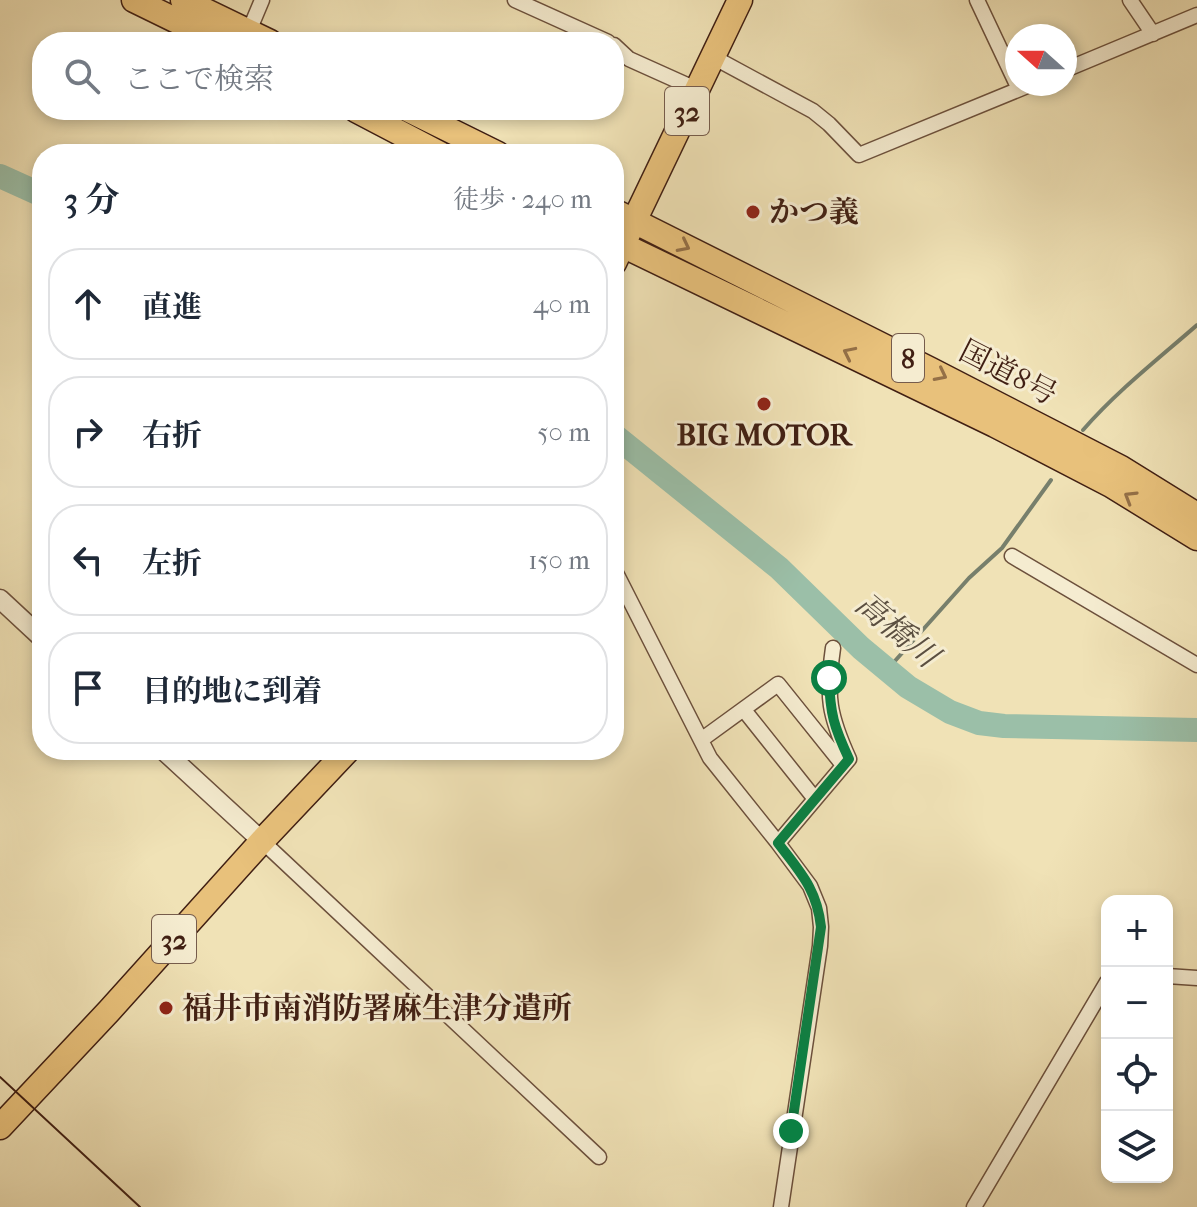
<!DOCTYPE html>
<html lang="ja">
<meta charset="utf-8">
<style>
:root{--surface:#fff;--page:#f2f2f3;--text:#1f2937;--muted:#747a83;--line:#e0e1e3}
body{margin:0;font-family:"IM FELL French Canon","Noto Serif JP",serif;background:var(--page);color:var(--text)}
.controls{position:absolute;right:24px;bottom:24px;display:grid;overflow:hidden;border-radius:16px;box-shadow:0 4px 12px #0003}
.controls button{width:72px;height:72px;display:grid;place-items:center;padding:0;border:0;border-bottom:2px solid var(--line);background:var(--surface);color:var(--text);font:40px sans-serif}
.compass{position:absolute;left:1005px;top:24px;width:72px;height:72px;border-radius:50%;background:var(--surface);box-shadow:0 4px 12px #0003;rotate:291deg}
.stop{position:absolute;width:24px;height:24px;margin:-18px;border:6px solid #0b8043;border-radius:50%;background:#fff}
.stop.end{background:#0b8043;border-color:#fff;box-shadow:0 2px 8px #0008}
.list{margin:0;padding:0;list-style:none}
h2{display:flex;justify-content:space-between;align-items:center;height:104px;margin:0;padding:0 32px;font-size:34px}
h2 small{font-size:26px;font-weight:400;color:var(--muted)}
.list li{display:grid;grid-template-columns:52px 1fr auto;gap:24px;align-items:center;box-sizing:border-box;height:112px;margin:0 16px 16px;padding:0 16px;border:2px solid var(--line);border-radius:32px}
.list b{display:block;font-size:30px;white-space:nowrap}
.list em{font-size:26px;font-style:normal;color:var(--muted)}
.icon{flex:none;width:44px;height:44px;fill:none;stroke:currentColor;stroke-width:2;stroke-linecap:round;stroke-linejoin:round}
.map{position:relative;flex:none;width:1197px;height:1207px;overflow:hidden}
.search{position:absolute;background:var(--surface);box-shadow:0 4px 12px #0003;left:32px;top:32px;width:592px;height:88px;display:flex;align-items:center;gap:20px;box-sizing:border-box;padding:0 28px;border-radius:32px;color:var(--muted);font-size:30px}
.panel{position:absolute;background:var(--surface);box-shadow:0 4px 12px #0003;left:32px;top:144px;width:592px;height:616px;border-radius:32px}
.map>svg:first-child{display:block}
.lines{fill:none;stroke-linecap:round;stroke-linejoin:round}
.stream{stroke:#777f6c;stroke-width:4}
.river{stroke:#9bbfa8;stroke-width:24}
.minor-casing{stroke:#6c503c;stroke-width:17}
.tertiary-casing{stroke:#6c503c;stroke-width:21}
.primary-casing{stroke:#401f13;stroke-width:27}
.trunk-casing{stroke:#401f13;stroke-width:27}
.minor{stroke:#f5ecd0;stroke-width:14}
.tertiary{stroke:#f5ecd0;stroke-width:18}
.primary{stroke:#e8c17b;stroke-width:24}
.trunk{stroke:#e8c17b;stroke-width:24}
.tram{stroke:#401f13;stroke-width:2}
.oneway{stroke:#947047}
.route{stroke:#0b8043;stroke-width:10}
.poi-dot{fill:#8f2418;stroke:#f5ecd0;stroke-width:3}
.labels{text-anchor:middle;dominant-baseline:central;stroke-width:6;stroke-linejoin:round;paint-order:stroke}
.shield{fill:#f5ecd0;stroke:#765c4c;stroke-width:2}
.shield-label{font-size:28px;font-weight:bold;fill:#401f13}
.poi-label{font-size:30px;font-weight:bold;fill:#401f13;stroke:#f5ecd0;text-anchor:start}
.street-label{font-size:30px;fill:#401f13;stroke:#f5ecd0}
.water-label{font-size:32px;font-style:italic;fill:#5b4f40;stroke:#f5ecd0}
</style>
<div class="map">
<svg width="1197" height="1207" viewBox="0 0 1197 1207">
<rect width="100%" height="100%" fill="#f0e2b6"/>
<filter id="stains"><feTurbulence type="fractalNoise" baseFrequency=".0025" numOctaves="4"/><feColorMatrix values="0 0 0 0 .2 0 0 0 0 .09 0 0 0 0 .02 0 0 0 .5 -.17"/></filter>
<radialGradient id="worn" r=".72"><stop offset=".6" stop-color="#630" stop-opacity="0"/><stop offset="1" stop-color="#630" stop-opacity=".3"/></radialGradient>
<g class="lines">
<path class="stream" d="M1083,430C1117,391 1158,359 1197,325
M886,671L969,578L1002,548L1051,480"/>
<path class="river" d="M0,176L42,195
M614,435L779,568L861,648L908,687L950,712L979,723L1004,726L1197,730"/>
<defs>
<path id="minor" d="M515,0L608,42
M977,0L1019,89
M1130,0L1153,34
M249,31L262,0
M614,45L629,59L698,90
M713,57L813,111L829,124L859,155L1032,84
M1065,70L1197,15
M1012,556L1197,665
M614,569L710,758L778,843L810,886L819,908L821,927L820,946L781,1207
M744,710L815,799
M701,740L778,684L843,765
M262,841L599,1157
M778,843L849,759C829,715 826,697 833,648
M1167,976L1197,978
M974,1207L1107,982"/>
<path id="tertiary" d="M0,599L42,638
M163,750L262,841"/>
<path id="primary" d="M614,263L740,0
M0,1127L109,1011L262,841L348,750"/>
<path id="trunk" d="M134,0L220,42
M183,0L270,42
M356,110L440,154
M409,110L498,154
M614,211L931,370L1121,468L1197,515
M614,241L995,425L1111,485L1197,538"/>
</defs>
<use href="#minor" class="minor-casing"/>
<use href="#tertiary" class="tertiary-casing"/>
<use href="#primary" class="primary-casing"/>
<use href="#trunk" class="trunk-casing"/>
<use href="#minor" class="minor"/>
<use href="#tertiary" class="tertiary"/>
<use href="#primary" class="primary"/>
<use href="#trunk" class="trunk"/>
<path class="tram" d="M0,1077L140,1207"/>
</g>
<defs><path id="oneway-chevron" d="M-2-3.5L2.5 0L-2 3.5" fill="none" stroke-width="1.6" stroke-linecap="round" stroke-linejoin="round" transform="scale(2)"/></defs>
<g class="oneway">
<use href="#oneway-chevron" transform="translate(684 246) rotate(27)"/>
<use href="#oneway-chevron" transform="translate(849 353) rotate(-154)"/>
<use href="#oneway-chevron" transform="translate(941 375) rotate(27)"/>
<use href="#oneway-chevron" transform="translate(1130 497) rotate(-149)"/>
</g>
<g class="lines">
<path class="route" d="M791,1131L821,927C817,889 800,872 778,843L849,759C834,727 830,714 829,678"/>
</g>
<g class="poi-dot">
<circle cx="753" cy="212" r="8"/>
<circle cx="764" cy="404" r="8"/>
<circle cx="166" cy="1008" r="8"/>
</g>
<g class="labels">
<g class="shield">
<rect x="665" y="87" width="44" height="48" rx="6"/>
<rect x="892" y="334" width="32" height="48" rx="6"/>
<rect x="152" y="915" width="44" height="48" rx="6"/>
</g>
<g class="shield-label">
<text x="687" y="111">32</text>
<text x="908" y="358">8</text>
<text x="174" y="939">32</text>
</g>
<g class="poi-label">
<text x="769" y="212">かつ義</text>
<text x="764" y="435" text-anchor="middle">BIG MOTOR</text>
<text x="182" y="1008">福井市南消防署麻生津分遣所</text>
</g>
<g class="street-label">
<text transform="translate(1008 373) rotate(27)">国道8号</text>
</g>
<g class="water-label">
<text transform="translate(897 630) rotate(40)">高橋川</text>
</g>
</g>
<rect width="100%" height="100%" filter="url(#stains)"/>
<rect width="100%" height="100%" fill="url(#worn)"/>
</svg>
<div class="controls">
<button>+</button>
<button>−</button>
<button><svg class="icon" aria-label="locate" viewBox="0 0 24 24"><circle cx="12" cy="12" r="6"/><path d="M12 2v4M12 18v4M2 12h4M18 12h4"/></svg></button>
<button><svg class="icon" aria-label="layers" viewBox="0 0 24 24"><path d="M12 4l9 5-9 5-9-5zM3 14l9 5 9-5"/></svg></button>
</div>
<svg class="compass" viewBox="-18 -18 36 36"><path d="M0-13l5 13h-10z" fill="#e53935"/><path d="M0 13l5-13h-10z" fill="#747a83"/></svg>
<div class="stop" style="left:829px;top:678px"></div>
<div class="stop end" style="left:791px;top:1131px"></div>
<div class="search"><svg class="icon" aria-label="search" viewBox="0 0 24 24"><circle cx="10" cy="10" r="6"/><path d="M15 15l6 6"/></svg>ここで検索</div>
<section class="panel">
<h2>3 分<small>徒歩 · 240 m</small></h2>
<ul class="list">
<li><svg class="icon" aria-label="ahead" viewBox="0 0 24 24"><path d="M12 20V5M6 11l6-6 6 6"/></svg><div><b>直進</b></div><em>40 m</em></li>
<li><svg class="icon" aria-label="right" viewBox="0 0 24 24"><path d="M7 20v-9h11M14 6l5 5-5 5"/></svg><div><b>右折</b></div><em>50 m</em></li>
<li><svg class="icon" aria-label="left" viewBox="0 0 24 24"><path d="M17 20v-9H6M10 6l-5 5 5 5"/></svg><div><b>左折</b></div><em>150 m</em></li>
<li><svg class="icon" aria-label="arrive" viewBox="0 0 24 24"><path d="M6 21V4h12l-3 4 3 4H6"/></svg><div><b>目的地に到着</b></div></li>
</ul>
</section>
</div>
